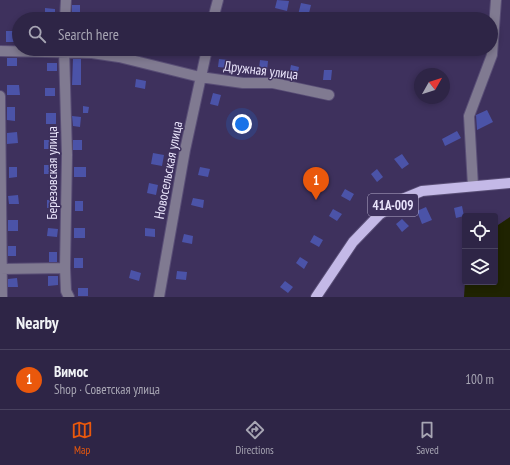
<!DOCTYPE html>
<meta charset="utf-8">
<style>
:root{--surface:#2e2546;--page:#362d4d;--text:#f1f3f6;--muted:#a7a5b3;--line:#49425f;--accent:#ea580c}
body{margin:0;font-family:"PT Sans Narrow",sans-serif;background:var(--page);color:var(--text)}
.controls{position:absolute;right:12px;bottom:12px;display:grid;overflow:hidden;border-radius:4px;box-shadow:0 2px 6px #0003}
.controls button{width:36px;height:36px;display:grid;place-items:center;padding:0;border:0;border-bottom:1px solid var(--line);background:var(--surface);color:var(--text);font:20px sans-serif}
.compass{position:absolute;left:414px;top:68px;width:36px;height:36px;border-radius:50%;background:var(--surface);box-shadow:0 2px 6px #0003;rotate:51deg}
.you{position:absolute;left:242px;top:124px;width:14px;height:14px;margin:-10px;border:3px solid #fff;border-radius:50%;background:#1a73e8;box-shadow:0 0 0 6px #1a73e833}
.badge{display:grid;place-items:center;width:26px;height:26px;border-radius:50%;background:var(--accent);color:#fff;font-size:13px;font-weight:700}
.pin{position:absolute;translate:-50% -33px;filter:drop-shadow(0 1px 2px #0008)}
.pin::after{content:'';position:absolute;top:21px;width:14px;height:12px;background:inherit;clip-path:polygon(0 0,100% 0,50% 100%)}
.list{margin:0;padding:0;list-style:none}
h2{display:flex;justify-content:space-between;align-items:center;height:52px;margin:0;padding:0 16px;font-size:17px}
h2 small{font-size:13px;font-weight:400;color:var(--muted)}
.list li{display:grid;grid-template-columns:26px 1fr auto;gap:12px;align-items:center;box-sizing:border-box;height:60px;padding:0 16px;border-top:1px solid var(--line)}
.list b{display:block;font-size:15px;white-space:nowrap}
.list p{margin:0;font-size:13px;white-space:nowrap;color:var(--muted)}
.list em{font-size:13px;font-style:normal;color:var(--muted)}
.icon{flex:none;width:22px;height:22px;fill:none;stroke:currentColor;stroke-width:2;stroke-linecap:round;stroke-linejoin:round}
.map{position:relative;flex:none;width:510px;height:297px;overflow:hidden}
.search{position:absolute;background:var(--surface);box-shadow:0 2px 6px #0003;left:12px;right:12px;top:12px;height:44px;display:flex;align-items:center;gap:10px;box-sizing:border-box;padding:0 14px;border-radius:22px;color:var(--muted);font-size:15px}
.sheet{height:112px;background:var(--surface)}
nav{display:flex;justify-content:space-around;align-items:center;box-sizing:border-box;height:56px;border-top:1px solid var(--line);background:var(--surface);font-size:11px;color:var(--muted)}
nav a{display:grid;justify-items:center;gap:2px}
nav .on{color:var(--accent)}
.map>svg:first-child{display:block}
.water{fill:#1f2301}
.building{fill:#4b53a8}
.lines{fill:none;stroke-linecap:round;stroke-linejoin:round}
.minor-casing{stroke:#594e76;stroke-width:12}
.major-casing{stroke:#594e76;stroke-width:12}
.minor{stroke:#807a91;stroke-width:10}
.major{stroke:#c4b9e7;stroke-width:10}
.labels{text-anchor:middle;dominant-baseline:central;stroke-width:3;stroke-linejoin:round;paint-order:stroke}
.shield{fill:#3e315d;stroke:#b6aecc;stroke-width:1}
.shield-label{font-size:13px;font-weight:bold;fill:#e9e4fb}
.street-label{font-size:14px;fill:#e9e4fb;stroke:#3e315d}
</style>
<div class="map">
<svg width="510" height="297" viewBox="0 0 510 297">
<rect width="100%" height="100%" fill="#3e315d"/>
<path class="water" d="M510,217V297H464L465,282H495V227Z"/>
<path class="building" d="M277,0L289,1L287,11L275,8Z
M301,3L311,5L308,17L298,15Z
M72,5H80V15H72Z
M45,8L55,9V19L45,18Z
M6,31H17V42H6Z
M7,58H17V66H7Z
M73,59H81V85H72Z
M219,59L229,60L228,68L218,67Z
M260,60L268,61L267,71L259,70Z
M47,63H57V71H47Z
M291,65L299,67L297,76L289,75Z
M324,70H332L331,80H323Z
M136,79L146,81L145,89L135,87Z
M7,85H19L20,95H7Z
M45,88H55V96H45Z
M213,93L221,95L218,106L210,104Z
M83,106L89,107L88,113H83Z
M7,107H15V121L7,120Z
M487,110L493,122L477,130L476,115Z
M46,113H56V124H46Z
M72,116L81,117L80,127L73,126Z
M457,131L461,138L445,146L442,139Z
M17,132L18,143L7,144V133Z
M44,140H55L56,149H44Z
M73,140H82V150H73Z
M153,153L164,155L162,166L151,164Z
M402,154L409,164L402,169L394,159Z
M44,165H58V174H44Z
M9,167H17V177L9,178Z
M74,167H86V177H74Z
M200,167L210,169L208,177L198,175Z
M377,169L383,177L377,182L371,174Z
M149,183L158,185L156,195L147,193Z
M345,189L354,194L350,201L341,196Z
M18,195L19,204H9L8,196Z
M193,198L204,200L203,208L191,205Z
M57,199V207L47,208V200Z
M75,201H83V211H75Z
M462,206L464,216L456,218L454,208Z
M426,207L432,220L422,224L417,211Z
M333,209L342,214L337,221L329,216Z
M402,219L409,226L402,232L396,224Z
M8,220H18V231H8Z
M48,228L58,229L57,237L47,236Z
M74,228H85V238H74Z
M145,228L155,229V237L145,236Z
M184,234L193,236L192,244L182,242Z
M314,235L323,240L319,247L310,242Z
M8,246H16V256H8Z
M49,252H57V262H49Z
M300,257L308,262L304,269L296,263Z
M74,258H83V268H74Z
M131,270L141,273L139,281L129,278Z
M177,271L187,272L186,280L176,279Z
M48,276H58V285L48,286Z
M17,278L18,287H8V279Z
M285,281L293,287L288,293L280,287Z
M78,288H88V296H78Z"/>
<g class="lines">
<defs>
<path id="minor" d="M65,19L66,0
M213,19L218,0
M64,49L67,155L65,268L66,291L69,297
M0,51L92,53L119,57L200,77L243,83H273L329,95
M0,96L2,297
M473,186L469,116L492,55L496,0
M0,269L65,268
M159,297L185,150L207,49"/>
<path id="major" d="M316,297L353,242L379,215L400,200L422,191L510,183"/>
</defs>
<use href="#minor" class="minor-casing"/>
<use href="#major" class="major-casing"/>
<use href="#minor" class="minor"/>
<use href="#major" class="major"/>
</g>
<g class="labels">
<rect class="shield" x="368" y="194" width="50" height="22" rx="3"/>
<g class="shield-label">
<text x="393" y="205">41А-009</text>
</g>
<g class="street-label">
<text transform="translate(261 70) rotate(7)">Дружная улица</text>
<text transform="translate(168 170) rotate(-79)">Новосельская улица</text>
<text transform="translate(52 173) rotate(-90)">Березовская улица</text>
</g>
</g>
</svg>
<div class="controls">
<button><svg class="icon" aria-label="locate" viewBox="0 0 24 24"><circle cx="12" cy="12" r="6"/><path d="M12 2v4M12 18v4M2 12h4M18 12h4"/></svg></button>
<button><svg class="icon" aria-label="layers" viewBox="0 0 24 24"><path d="M12 4l9 5-9 5-9-5zM3 14l9 5 9-5"/></svg></button>
</div>
<svg class="compass" viewBox="-18 -18 36 36"><path d="M0-13l5 13h-10z" fill="#e53935"/><path d="M0 13l5-13h-10z" fill="#a7a5b3"/></svg>
<div class="you"></div>
<div class="pin badge" style="left:316px;top:200px">1</div>
<div class="search"><svg class="icon" aria-label="search" viewBox="0 0 24 24"><circle cx="10" cy="10" r="6"/><path d="M15 15l6 6"/></svg>Search here</div>
</div>
<section class="sheet">
<h2>Nearby<small></small></h2>
<ul class="list">
<li><span class="badge">1</span><div><b>Вимос</b><p>Shop · Советская улица</p></div><em>100 m</em></li>
</ul>
</section>
<nav>
<a class="on"><svg class="icon" aria-label="map" viewBox="0 0 24 24"><path d="M3 6l6-2 6 2 6-2v14l-6 2-6-2-6 2zM9 4v14M15 6v14"/></svg>Map</a>
<a><svg class="icon" aria-label="directions" viewBox="0 0 24 24"><path d="M12 3l9 9-9 9-9-9zM9 14v-3h6M13 9l2 2-2 2"/></svg>Directions</a>
<a><svg class="icon" aria-label="saved" viewBox="0 0 24 24"><path d="M7 4h10v16l-5-4-5 4z"/></svg>Saved</a>
</nav>
